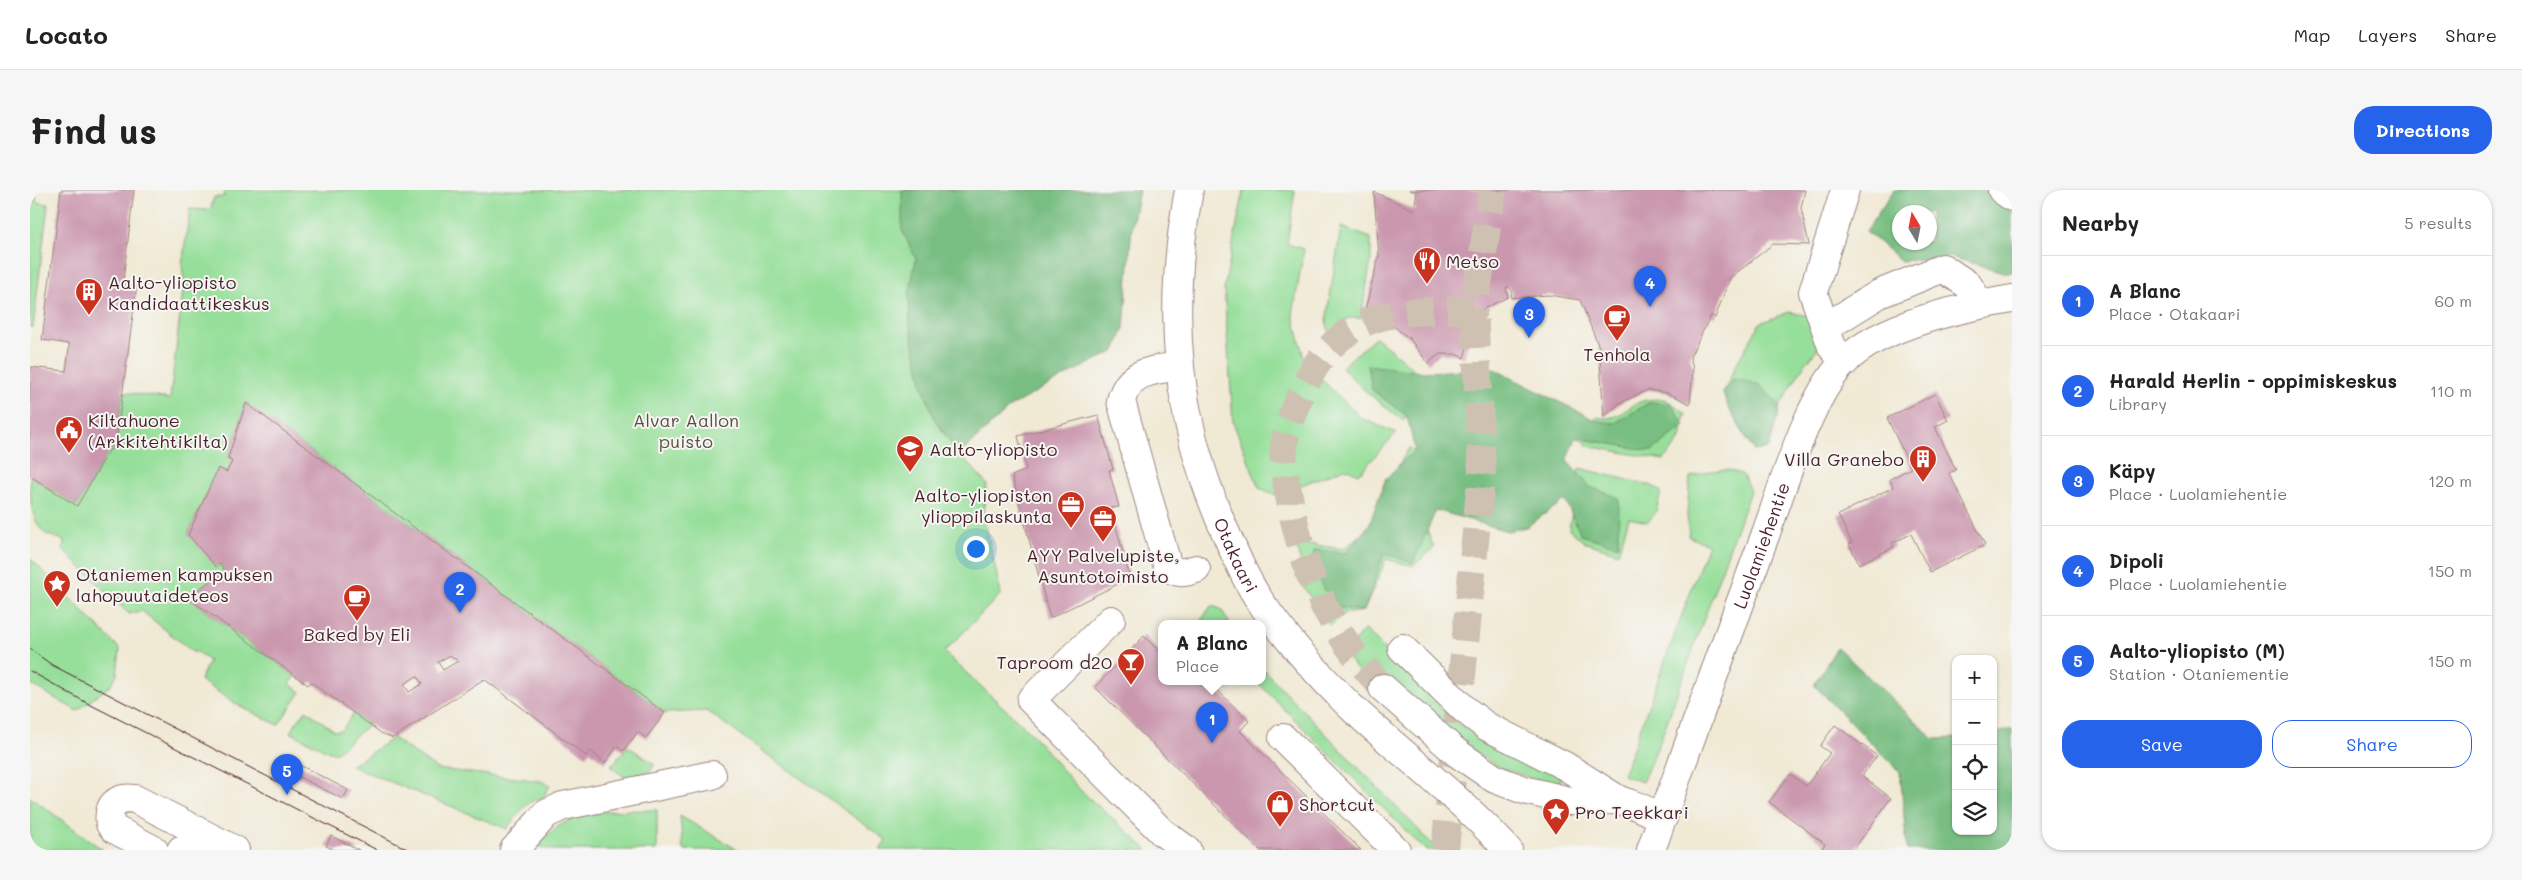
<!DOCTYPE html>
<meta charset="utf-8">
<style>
:root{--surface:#fff;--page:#f6f6f6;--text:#222;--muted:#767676;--line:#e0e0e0;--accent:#2563eb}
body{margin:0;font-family:Mali,sans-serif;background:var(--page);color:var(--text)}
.controls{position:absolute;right:15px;bottom:15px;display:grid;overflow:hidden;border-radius:10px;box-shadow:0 1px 4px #0004}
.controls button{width:45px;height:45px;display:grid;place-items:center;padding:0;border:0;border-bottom:1px solid var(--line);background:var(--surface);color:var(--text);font:25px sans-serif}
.compass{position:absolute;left:1862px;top:15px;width:45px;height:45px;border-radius:50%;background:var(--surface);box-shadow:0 1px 4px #0004;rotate:350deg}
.you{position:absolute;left:945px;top:358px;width:18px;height:18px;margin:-12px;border:4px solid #fff;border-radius:50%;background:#1a73e8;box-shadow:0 0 0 8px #1a73e833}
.badge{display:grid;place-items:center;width:32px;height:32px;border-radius:50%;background:var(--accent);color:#fff;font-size:16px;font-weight:700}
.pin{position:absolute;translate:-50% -41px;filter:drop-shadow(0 1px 2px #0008)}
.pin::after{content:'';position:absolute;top:26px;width:18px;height:15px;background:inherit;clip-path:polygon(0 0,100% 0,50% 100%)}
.popup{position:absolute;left:1128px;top:430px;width:108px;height:65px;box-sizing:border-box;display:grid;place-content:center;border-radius:10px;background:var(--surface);filter:drop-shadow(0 1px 4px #0005);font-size:16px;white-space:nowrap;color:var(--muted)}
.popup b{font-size:19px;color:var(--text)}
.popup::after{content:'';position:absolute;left:50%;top:100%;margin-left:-10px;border:10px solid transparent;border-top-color:var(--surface)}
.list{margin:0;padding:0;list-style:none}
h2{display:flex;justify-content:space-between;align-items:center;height:65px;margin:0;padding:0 20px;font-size:21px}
h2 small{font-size:16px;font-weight:400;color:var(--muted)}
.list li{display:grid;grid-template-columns:32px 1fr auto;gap:15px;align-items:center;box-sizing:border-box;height:90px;padding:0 20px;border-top:1px solid var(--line)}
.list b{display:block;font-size:19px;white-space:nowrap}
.list p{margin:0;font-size:16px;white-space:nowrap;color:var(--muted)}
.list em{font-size:16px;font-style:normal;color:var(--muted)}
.actions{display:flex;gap:10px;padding:15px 20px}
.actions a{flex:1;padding:11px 0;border:1px solid var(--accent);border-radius:20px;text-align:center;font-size:18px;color:var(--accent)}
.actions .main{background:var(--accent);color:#fff}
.icon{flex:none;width:28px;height:28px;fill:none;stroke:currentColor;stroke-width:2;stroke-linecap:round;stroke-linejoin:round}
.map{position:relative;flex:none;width:1982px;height:660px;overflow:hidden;border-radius:20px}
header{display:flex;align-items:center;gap:30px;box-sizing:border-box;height:70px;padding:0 25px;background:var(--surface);border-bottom:1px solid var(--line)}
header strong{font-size:24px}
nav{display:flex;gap:28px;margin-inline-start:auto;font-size:18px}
.intro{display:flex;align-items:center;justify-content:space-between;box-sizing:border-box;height:120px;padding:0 30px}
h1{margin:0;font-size:35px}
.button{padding:12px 22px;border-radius:20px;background:var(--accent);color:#fff;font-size:18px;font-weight:700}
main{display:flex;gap:30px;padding:0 30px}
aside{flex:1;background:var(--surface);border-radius:20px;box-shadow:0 1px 4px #0004}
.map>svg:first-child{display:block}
.green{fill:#96df9a;stroke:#707f62}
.forest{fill:#78be82;stroke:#616e56;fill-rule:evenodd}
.building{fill:#ca97ae;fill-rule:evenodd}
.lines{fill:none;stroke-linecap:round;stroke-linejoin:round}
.minor-tunnel{stroke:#cfc1b2;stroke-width:28;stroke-dasharray:28 14;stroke-linecap:butt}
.minor-casing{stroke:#9d8480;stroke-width:30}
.minor{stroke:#fff;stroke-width:28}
.tram{stroke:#4a1f2b;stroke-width:1}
.labels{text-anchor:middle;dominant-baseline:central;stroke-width:4;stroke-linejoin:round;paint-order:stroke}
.poi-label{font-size:18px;fill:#4a1f2b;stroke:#f6f6f2;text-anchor:start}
.park-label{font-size:18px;fill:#5d4f47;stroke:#f6f6f2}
.street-label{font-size:18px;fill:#4a1f2b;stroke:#f6f6f2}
</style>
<header>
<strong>Locato</strong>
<nav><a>Map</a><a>Layers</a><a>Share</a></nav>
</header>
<div class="intro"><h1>Find us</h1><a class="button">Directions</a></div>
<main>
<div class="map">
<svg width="1982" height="660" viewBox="0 0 1982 660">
<rect width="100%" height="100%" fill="#f6f6f2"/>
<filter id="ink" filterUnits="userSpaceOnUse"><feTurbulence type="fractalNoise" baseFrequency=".02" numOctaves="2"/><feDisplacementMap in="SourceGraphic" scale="10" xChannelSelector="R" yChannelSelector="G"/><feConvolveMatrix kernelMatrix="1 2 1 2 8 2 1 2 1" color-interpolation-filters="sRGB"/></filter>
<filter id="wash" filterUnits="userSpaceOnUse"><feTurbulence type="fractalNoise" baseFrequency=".0096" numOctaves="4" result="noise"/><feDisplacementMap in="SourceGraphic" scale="20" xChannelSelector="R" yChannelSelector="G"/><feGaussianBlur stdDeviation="1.12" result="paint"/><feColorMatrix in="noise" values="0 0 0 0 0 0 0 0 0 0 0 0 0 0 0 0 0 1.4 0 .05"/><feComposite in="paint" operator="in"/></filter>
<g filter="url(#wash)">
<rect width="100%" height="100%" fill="#f0e9d4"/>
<path class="green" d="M0,0H7L6,12L18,14L3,138L0,137Z
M195,0H924L905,230L922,255L957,294L953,323L971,404L914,462L1000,542L1049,599L1118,660H850L856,650L677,521L635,523L216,213L198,268L202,272L197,282L188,279L158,344L186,376L190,374L195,381L157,407L265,486L259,494L271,502L248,535L208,515L170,490L179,471L166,461L164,463L112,421L99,424L33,360L34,351C27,347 22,347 16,344C0,331 0,307 0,286L47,316L80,259H85L93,202L140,209L154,92L152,76L160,19L180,20L184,7H194Z
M1214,0H1265L1257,54L1274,59L1263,124L1274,168L1294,192L1331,228L1366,243L1329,284L1315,278L1246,305L1229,298L1203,232L1194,98Z
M1311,37L1341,48V70L1331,128H1319L1300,145L1296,131Z
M1759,122L1779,126L1791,154L1771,180L1750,216L1739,258L1724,261L1698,217L1693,203L1707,173L1730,133Z
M1345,147L1372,169L1408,203L1372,230L1334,200L1312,177Z
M1635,209L1656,223L1649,251L1634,270L1558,256L1548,244L1566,227C1586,232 1594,219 1610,212C1617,209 1627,209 1635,209Z
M1379,258L1389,264L1387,313L1404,358L1383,376L1356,369L1334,421L1313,424L1300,436L1266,386L1272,378L1265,352L1313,359L1344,335L1360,289Z
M1549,278L1623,296L1631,302L1626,322L1618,332L1599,328L1588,363L1554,352L1539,339Z
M1700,280L1713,285L1720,301L1629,554L1612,592L1593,585L1678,354L1659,347L1657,325L1660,287L1680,281Z
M0,368L90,459L87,484L81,495L47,521L0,494Z
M1181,416L1191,419L1200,434H1172L1170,432Z
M1335,439L1423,531L1459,552L1530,584V594L1501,588L1471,578L1347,505L1316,466L1323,453Z
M1232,478L1408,660H1395L1227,492H1232Z
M276,520L305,541L312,540L324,523L339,534L307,562H299L260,542Z
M363,548L407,579L511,591L520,596L512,608C496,610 486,627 477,639L321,576Z
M597,556L622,572L624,575L620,582L596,588L581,577Z
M0,607L73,660H0Z
M627,620V660H522L508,656C537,616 583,621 627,620Z
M650,626L708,660H653Z"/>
<path class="forest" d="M872,0H1109L1102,35L1094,138L1085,161L1048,179L981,216L930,264L905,230L893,198L880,135L879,105L886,69L872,40Z
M1864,0H1957L1982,20V82L1977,83L1921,67L1871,71L1836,41ZM1870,22H1900V52H1870Z
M1338,175L1394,182L1464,179L1567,231L1585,233L1620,212L1641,214L1655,235L1622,261L1546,248L1537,271L1560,297L1589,308L1588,356L1551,345L1535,310L1496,337L1477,341L1406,320L1383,373L1354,363L1334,421L1308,418C1297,401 1275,381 1285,360L1316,363L1339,335L1356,288L1385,260L1377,226L1342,200Z
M1704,189L1730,195L1750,216L1739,258L1724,261L1698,217L1693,203Z
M1807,457L1904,549L1926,548V641H1963V544L1982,539V660H1877L1870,582L1784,495Z"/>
<g id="blocks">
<path class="building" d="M31,0H104L93,91L107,94L85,260L80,259L47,316L0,286V177L36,181L39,158V154L12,150Z
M1379,0H1775L1771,18L1779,55L1743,54L1700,88L1685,128L1681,125L1660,167L1663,178L1660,214L1638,203L1618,200L1590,213L1574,227L1569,157L1550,110L1519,105L1481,108L1482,101L1478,96L1476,98L1478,107L1447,122L1434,168L1425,164H1410L1398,173L1379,148L1351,127L1334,124L1349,65L1344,2L1384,20L1387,2Z
M1905,204L1918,230L1905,237L1926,280L1919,283L1955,355L1900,382L1881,344L1862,353L1864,357L1829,374L1819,354L1822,353L1808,325L1863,297L1860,289L1881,278L1857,228Z
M216,213L635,523L616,548L608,542L593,561L587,556L575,573L560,561L556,566L454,489L363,548L351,543L281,492L278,495L157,407L195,381L190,374L186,377L158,345L188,278L197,282L199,277L202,272L198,268ZM420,465L428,471L413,480L408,472ZM387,486L392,494L379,502L374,494Z
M1068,225L1083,279L1079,280L1089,317L1081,318L1100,388L1020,428L982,286L996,280L988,246Z
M1286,411L1289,418L1283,421L1279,415Z
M1114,446L1130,462L1132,460V492H1179L1219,531L1210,541L1331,660H1230L1081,513L1065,497Z
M1805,535L1847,566L1832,586L1861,608L1824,659L1825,660H1791L1795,654L1739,612L1760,584L1776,596L1800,563L1790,556Z
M256,568L318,600L313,609L251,578Z
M301,646L329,660H305L296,656Z"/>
</g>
</g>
<g filter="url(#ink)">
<use href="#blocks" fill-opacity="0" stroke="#9d8480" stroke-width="1"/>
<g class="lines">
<path class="minor-tunnel" d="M1353,498C1301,443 1274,385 1260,311C1256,292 1251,270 1255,250C1258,232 1266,213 1274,197C1287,169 1304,148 1332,134C1362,119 1410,122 1444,119L1463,0
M1415,660L1452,280L1444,119"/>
<defs>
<g id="minor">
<path id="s1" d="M1159,0C1136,124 1145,232 1198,348C1208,371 1218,394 1232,414C1257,450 1288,484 1319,515C1371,564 1430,607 1478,660"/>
<path d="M1972,0L1982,7"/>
<path d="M1796,137L1849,104L1913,78L1938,95L1950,114"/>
<path d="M1815,172L1802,157L1783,102L1815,0"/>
<path d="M1148,176C1122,181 1099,180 1091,211L1137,374C1145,385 1154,383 1166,379"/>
<path d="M1081,430L1001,510L1132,642L1157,660"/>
<path d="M1372,458L1434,519L1456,536L1535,576L1589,610L1607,616L1633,628"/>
<path d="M1353,498L1427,563L1465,589L1494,600L1540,611L1589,610"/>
<path d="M1253,548L1366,660"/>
<path d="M124,660L84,639L80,634C77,615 87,606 105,609L205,660"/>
<path d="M151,660L188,652"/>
<path d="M484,660L516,624L533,616L682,585"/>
<path id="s2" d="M1621,660C1658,554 1697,449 1736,343C1754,294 1778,209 1814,172C1852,134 1931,118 1982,109"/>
</g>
</defs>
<use href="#minor" class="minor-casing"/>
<use href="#minor" class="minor"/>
<path class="tram" d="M0,459L22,475L379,660
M0,481L57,513L347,660"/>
</g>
</g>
<defs>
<symbol id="restaurant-pin" viewBox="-11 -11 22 30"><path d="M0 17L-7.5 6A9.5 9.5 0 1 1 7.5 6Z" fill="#c8321e" stroke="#f6f6f2"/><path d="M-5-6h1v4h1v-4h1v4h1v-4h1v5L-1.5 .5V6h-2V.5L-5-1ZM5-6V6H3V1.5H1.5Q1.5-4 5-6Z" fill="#fff"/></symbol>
<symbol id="building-pin" viewBox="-11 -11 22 30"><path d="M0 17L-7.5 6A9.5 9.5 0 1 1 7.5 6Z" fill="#c8321e" stroke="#f6f6f2"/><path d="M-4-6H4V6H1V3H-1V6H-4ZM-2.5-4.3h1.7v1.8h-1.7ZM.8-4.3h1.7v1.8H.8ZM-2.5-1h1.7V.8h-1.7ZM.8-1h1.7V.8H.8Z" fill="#fff"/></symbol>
<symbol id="cafe-pin" viewBox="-11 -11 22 30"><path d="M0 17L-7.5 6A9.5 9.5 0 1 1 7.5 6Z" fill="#c8321e" stroke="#f6f6f2"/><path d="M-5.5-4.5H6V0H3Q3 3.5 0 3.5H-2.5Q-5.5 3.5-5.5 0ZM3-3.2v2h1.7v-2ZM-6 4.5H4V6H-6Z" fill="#fff"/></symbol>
<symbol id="civic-pin" viewBox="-11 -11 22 30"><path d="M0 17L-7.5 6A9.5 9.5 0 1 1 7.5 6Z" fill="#c8321e" stroke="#f6f6f2"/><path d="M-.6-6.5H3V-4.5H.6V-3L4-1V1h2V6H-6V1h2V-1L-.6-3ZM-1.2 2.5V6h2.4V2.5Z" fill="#fff"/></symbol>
<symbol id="university-pin" viewBox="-11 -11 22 30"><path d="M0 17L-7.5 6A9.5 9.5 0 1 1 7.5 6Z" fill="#c8321e" stroke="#f6f6f2"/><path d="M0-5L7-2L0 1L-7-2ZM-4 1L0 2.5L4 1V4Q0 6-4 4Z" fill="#fff"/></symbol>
<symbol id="office-pin" viewBox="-11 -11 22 30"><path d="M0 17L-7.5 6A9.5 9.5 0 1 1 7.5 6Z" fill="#c8321e" stroke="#f6f6f2"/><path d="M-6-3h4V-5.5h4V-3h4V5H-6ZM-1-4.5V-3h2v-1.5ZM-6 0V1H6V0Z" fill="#fff"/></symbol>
<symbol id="sight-pin" viewBox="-11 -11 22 30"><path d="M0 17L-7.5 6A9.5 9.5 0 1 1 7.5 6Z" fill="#c8321e" stroke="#f6f6f2"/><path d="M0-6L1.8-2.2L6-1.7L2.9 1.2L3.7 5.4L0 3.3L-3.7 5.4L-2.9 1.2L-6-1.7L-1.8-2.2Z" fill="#fff"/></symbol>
<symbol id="bar-pin" viewBox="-11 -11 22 30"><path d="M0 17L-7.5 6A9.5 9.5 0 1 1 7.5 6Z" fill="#c8321e" stroke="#f6f6f2"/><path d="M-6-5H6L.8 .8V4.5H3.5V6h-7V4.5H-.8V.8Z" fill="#fff"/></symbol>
<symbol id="shop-pin" viewBox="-11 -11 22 30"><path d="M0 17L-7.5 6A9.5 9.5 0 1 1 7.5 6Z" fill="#c8321e" stroke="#f6f6f2"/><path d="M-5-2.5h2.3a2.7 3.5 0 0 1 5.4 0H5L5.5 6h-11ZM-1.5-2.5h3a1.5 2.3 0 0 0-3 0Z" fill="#fff"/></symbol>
</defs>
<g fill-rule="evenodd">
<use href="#restaurant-pin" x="1381" y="55" width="32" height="43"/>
<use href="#building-pin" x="43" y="86" width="32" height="43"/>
<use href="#cafe-pin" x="1571" y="112" width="32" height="43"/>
<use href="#civic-pin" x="23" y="224" width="32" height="43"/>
<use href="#university-pin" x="864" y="243" width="32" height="43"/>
<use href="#building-pin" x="1877" y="253" width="32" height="43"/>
<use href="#office-pin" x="1025" y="299" width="32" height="43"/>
<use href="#office-pin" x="1057" y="313" width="32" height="43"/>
<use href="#sight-pin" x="11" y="378" width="32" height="43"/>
<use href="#cafe-pin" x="311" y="392" width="32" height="43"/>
<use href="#bar-pin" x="1085" y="456" width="32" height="43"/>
<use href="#shop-pin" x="1234" y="598" width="32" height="43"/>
<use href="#sight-pin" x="1510" y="606" width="32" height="43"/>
</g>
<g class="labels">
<g class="poi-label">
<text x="1416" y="71">Metso</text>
<text x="78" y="92">Aalto-yliopisto<tspan x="78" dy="21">Kandidaattikeskus</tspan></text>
<text x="1587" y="164" text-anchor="middle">Tenhola</text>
<text x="58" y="230">Kiltahuone<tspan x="58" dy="21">(Arkkitehtikilta)</tspan></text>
<text x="899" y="259">Aalto-yliopisto</text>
<text x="1874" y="269" text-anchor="end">Villa Granebo</text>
<text x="1022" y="305" text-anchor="end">Aalto-yliopiston<tspan x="1022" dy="21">ylioppilaskunta</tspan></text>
<text x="1073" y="365" text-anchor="middle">AYY Palvelupiste,<tspan x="1073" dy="21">Asuntotoimisto</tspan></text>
<text x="46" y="384">Otaniemen kampuksen<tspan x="46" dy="21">lahopuutaideteos</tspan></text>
<text x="327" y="444" text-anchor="middle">Baked by Eli</text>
<text x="1082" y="472" text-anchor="end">Taproom d20</text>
<text x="1269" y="614">Shortcut</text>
<text x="1545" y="622">Pro Teekkari</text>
</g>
<g class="park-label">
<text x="656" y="230">Alvar Aallon<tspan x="656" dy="21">puisto</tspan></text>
</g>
<g class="street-label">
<text stroke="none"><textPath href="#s2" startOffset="324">Luolamiehentie</textPath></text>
<text stroke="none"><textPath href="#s1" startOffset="375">Otakaari</textPath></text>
</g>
</g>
</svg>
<div class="controls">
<button>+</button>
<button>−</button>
<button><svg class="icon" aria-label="locate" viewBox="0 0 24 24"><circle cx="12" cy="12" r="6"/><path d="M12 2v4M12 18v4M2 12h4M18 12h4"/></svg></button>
<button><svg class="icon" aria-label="layers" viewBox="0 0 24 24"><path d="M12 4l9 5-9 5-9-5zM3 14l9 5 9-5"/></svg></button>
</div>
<svg class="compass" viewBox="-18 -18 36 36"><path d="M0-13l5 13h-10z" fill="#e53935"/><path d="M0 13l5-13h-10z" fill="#767676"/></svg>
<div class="you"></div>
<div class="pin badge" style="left:1182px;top:553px">1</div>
<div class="popup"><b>A Blanc</b>Place</div>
<div class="pin badge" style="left:430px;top:423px">2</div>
<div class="pin badge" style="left:1499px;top:148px">3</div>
<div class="pin badge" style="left:1620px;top:117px">4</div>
<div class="pin badge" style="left:257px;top:605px">5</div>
</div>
<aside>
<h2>Nearby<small>5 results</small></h2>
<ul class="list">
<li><span class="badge">1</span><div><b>A Blanc</b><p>Place · Otakaari</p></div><em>60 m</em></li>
<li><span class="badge">2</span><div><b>Harald Herlin - oppimiskeskus</b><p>Library</p></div><em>110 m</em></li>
<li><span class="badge">3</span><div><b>Käpy</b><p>Place · Luolamiehentie</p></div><em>120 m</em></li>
<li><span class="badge">4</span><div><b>Dipoli</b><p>Place · Luolamiehentie</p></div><em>150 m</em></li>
<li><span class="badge">5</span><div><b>Aalto-yliopisto (M)</b><p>Station · Otaniementie</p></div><em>150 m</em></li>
</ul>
<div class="actions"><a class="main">Save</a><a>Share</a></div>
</aside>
</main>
